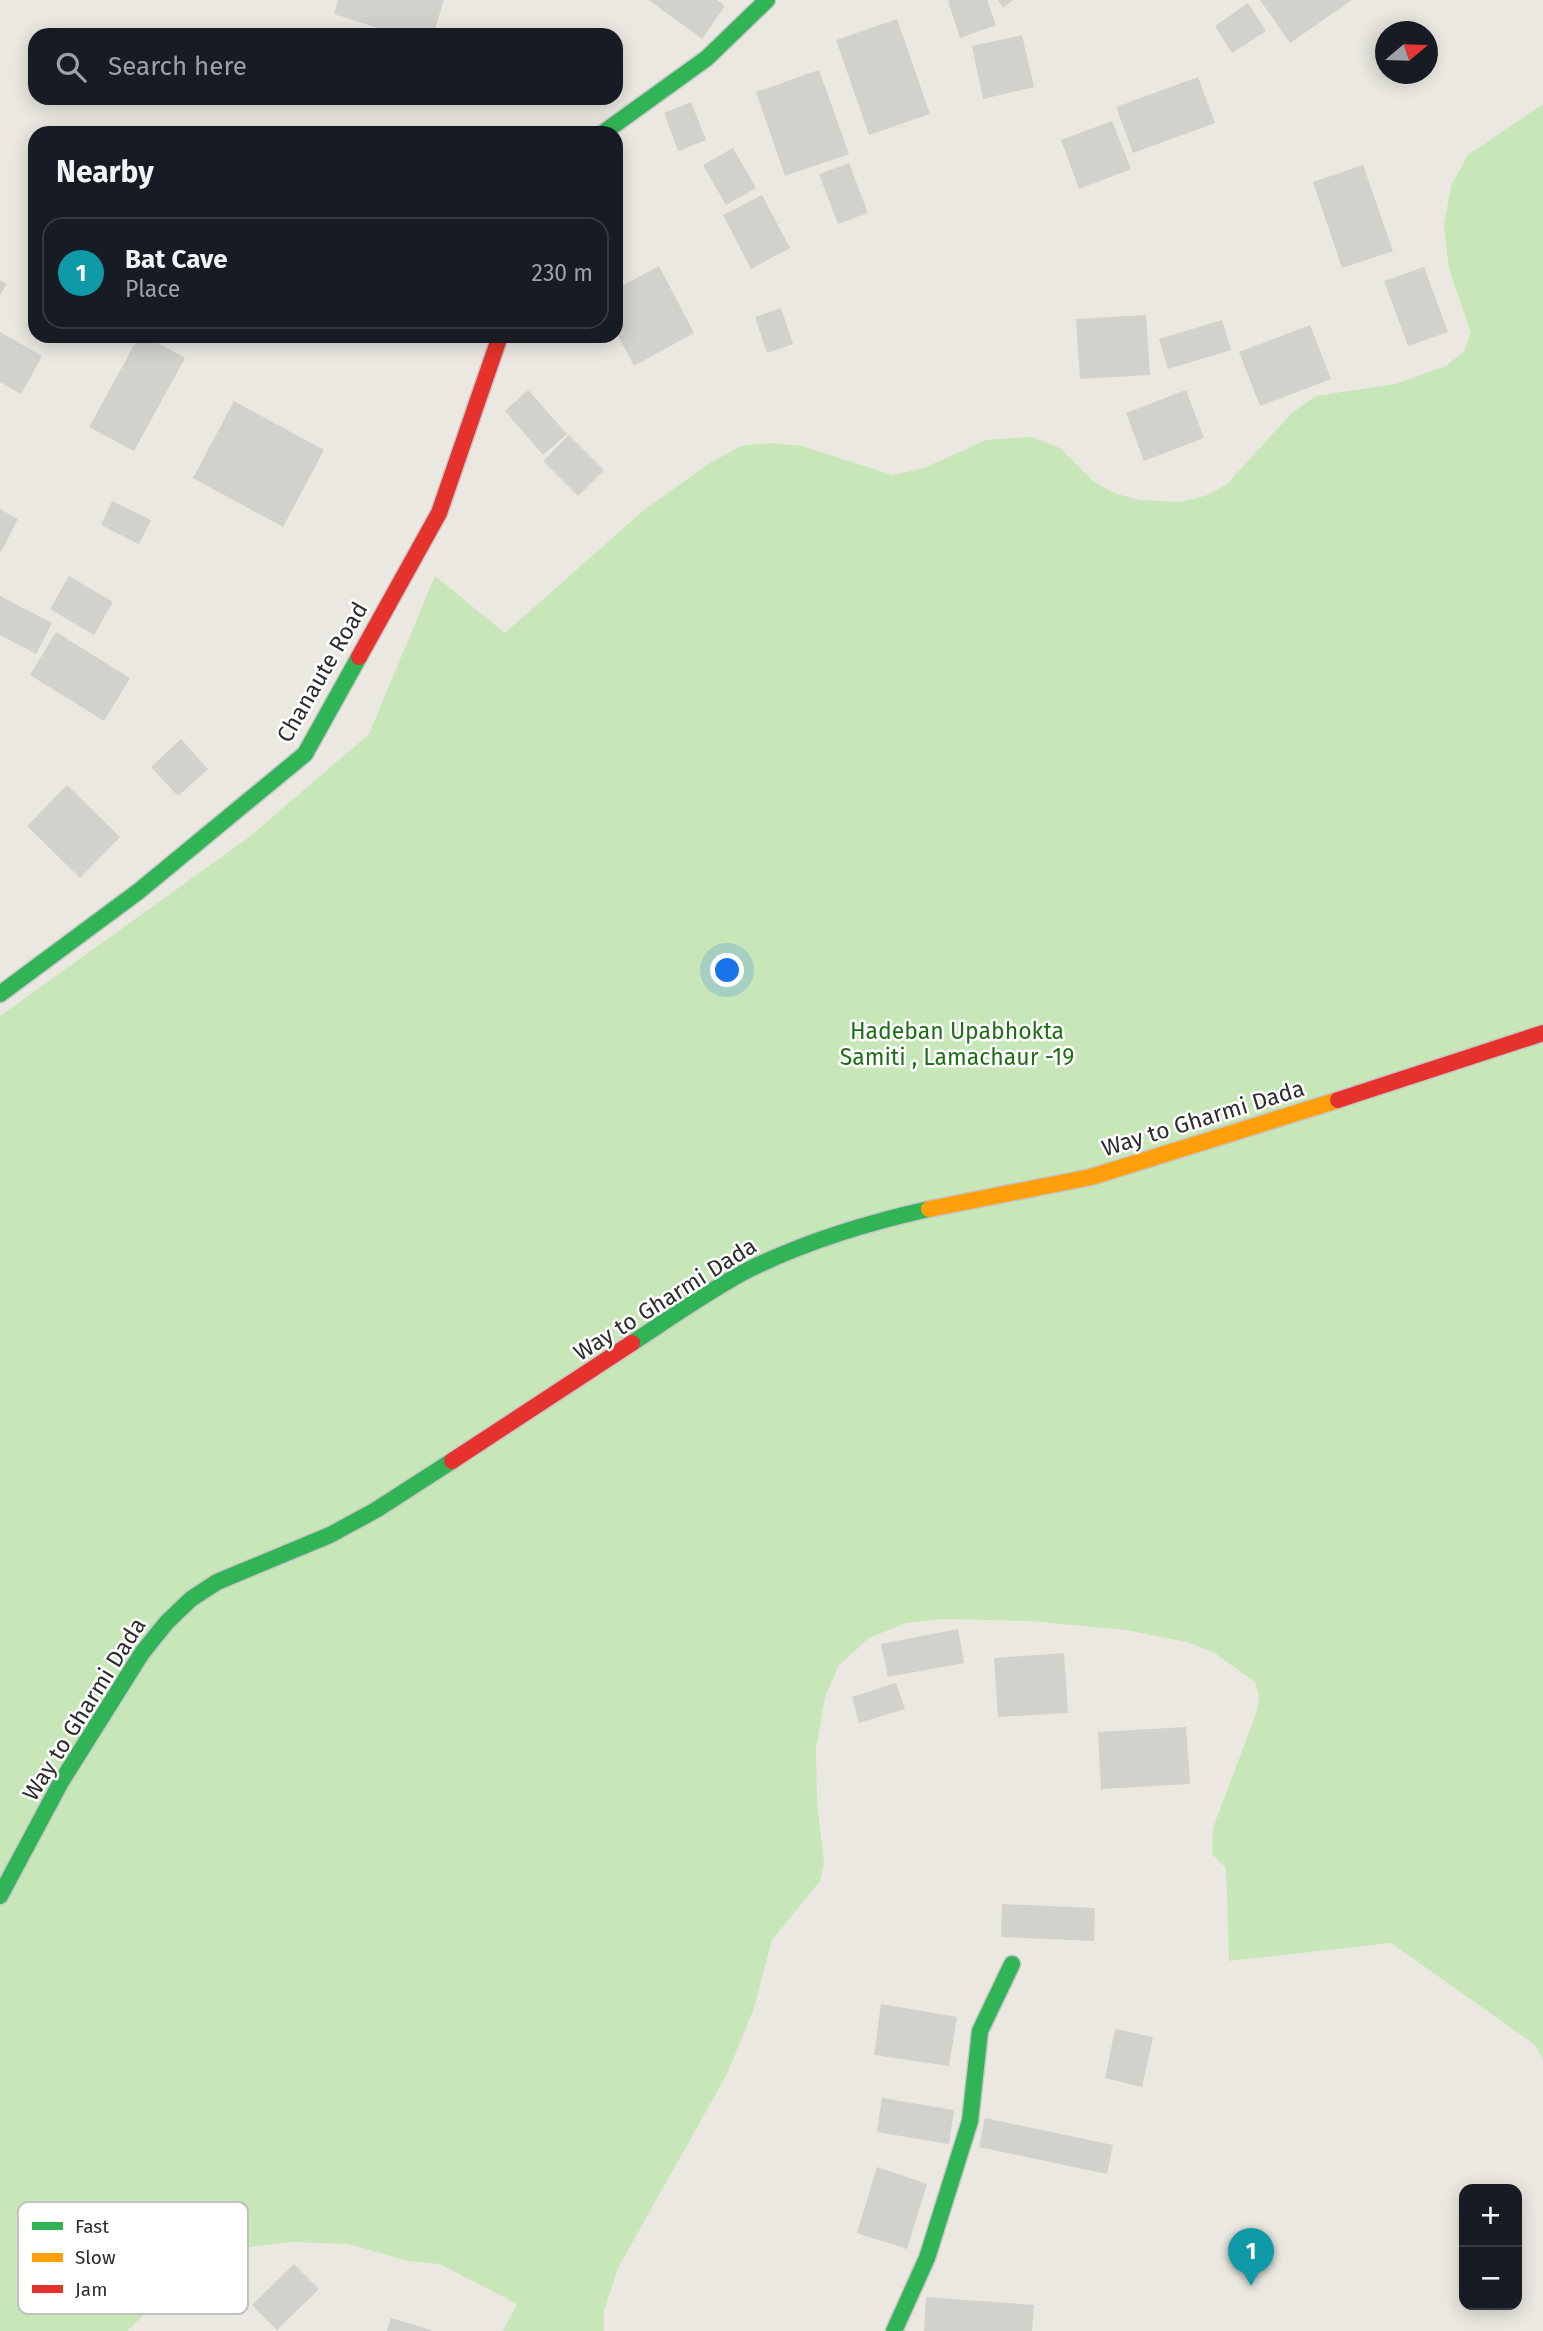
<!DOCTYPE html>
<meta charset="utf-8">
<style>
:root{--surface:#171b24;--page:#242831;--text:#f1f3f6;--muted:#9ea1a6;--line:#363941;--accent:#7c3aed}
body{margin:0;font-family:"Fira Sans",sans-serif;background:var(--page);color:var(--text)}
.controls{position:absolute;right:21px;bottom:21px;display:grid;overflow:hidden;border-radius:14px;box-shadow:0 4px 18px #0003}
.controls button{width:63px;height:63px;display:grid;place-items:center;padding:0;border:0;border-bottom:2px solid var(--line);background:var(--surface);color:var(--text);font:35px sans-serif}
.compass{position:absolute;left:1375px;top:21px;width:63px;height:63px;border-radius:50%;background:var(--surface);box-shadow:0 4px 18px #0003;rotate:71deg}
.you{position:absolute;left:728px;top:971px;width:24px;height:24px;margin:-18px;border:5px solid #fff;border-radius:50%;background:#1a73e8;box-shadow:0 0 0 10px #1a73e833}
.badge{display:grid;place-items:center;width:46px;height:46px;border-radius:50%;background:var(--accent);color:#fff;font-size:23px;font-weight:700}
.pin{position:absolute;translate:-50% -58px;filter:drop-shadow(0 2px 4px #0008)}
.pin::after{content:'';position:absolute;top:37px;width:24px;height:21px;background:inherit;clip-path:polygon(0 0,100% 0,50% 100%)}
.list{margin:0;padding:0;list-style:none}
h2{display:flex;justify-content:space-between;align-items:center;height:91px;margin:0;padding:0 28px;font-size:30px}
h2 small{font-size:23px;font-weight:400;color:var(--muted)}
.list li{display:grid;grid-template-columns:46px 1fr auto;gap:21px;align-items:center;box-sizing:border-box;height:112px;margin:0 14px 14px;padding:0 14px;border:2px solid var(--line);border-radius:21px}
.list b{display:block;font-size:26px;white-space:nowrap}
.list p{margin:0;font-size:23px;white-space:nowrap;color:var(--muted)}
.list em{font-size:23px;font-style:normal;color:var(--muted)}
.icon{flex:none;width:38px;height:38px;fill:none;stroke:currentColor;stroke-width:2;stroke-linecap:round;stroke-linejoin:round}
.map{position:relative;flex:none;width:1543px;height:2331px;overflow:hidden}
.search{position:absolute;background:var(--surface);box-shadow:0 4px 18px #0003;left:28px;top:28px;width:595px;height:77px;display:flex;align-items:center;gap:18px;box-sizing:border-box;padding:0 24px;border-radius:21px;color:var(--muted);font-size:26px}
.panel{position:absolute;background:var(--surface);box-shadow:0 4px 18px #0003;left:28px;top:126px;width:595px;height:217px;border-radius:21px}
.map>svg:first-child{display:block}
.green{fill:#c7e7b8}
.building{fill:#d3d1cc}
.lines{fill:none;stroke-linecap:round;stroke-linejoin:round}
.fast-casing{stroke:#c7c6c6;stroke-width:19}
.slow-casing{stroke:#c7c6c6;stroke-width:19}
.jam-casing{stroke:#c7c6c6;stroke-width:19}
.fast{stroke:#30b455;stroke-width:16}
.slow{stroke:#ff9f0a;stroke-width:16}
.jam{stroke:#e5322d;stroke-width:16}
.labels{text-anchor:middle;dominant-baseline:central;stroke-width:5;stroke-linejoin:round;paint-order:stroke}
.street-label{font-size:23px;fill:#2c2c2c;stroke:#fff}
.park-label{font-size:23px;fill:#1f6e16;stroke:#fff}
.key{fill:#fff;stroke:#c0c0c0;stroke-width:2}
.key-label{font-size:19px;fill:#2c2c2c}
</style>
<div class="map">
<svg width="1543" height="2331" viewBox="0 0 1543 2331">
<rect width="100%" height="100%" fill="#eae8e1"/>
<path class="green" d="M1543,104V2059L1534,2044L1391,1943L1229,1961L1226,1868L1212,1854L1213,1828L1257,1711L1259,1696L1255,1682L1213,1652L1187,1642L1126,1630L1030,1621L941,1619L906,1623L869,1638L839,1665L825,1697L816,1748L817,1802L824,1863L820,1881L772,1940L754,2008L727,2074L618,2268L604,2311V2331H503L517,2304L440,2264L408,2261L348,2244L290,2242L243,2248L211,2258L180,2281L127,2331H0V1016L248,838L369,734L435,576L505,633L645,509L710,463L741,446L770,443L802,446L892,475L924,468L986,440L1032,437L1060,448L1093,481L1114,493L1140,500L1179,502L1205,496L1226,485L1293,412L1316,396L1395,384L1446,366L1464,351L1471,333L1449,269L1444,226L1451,186L1468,155Z"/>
<path class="building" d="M338,0H444L433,35H400L334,14Z
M649,0H717L725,6L702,39Z
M951,0H987L996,25L960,38L948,1Z
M998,0H1013L1003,8Z
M1260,0H1352L1290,43Z
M1248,3L1266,31L1232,53L1215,26Z
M897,19L930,114L869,135L836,40Z
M1022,35L1034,87L983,99L972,46Z
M819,70L849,154L785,176L756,92Z
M1198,77L1215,123L1133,153L1116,107Z
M691,102L706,140L678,151L664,113Z
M1112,121L1131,169L1079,189L1061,140Z
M733,148L756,188L726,205L703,165Z
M849,163L868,213L838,224L819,174Z
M1363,165L1393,251L1342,268L1313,182Z
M762,195L790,248L751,269L723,215Z
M659,266L694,333L634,366L616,332V289Z
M1424,267L1448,332L1408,346L1384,281Z
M0,280L7,284L0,295Z
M781,308L793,344L767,353L755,317Z
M1146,315L1150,375L1080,379L1076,319Z
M1222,320L1231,350L1168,369L1159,339Z
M1310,325L1331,379L1260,406L1239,352Z
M0,332L42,356L21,394L0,382Z
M139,336H145L185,358L134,451L89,427Z
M528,390L567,434L543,455L505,411Z
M1186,390L1204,438L1144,461L1126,413Z
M234,401L324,450L283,527L193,478Z
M569,435L604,470L578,496L543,461Z
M112,501L151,520L139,544L101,525Z
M0,509L18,519L0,554Z
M69,576L113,602L94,635L50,609Z
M0,596L52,623L36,654L0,635Z
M56,632L130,678L104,721L30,675Z
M181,739L208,769L178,796L151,767Z
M67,785L120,837L80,878L27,826Z
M958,1629L964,1663L888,1677L881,1644Z
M1064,1653L1068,1713L998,1717L994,1658Z
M896,1683L905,1709L859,1723L852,1697Z
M1186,1727L1190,1784L1101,1789L1098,1732Z
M1002,1904L1095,1908L1094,1941L1001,1937Z
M881,2004L957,2017L949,2066L874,2055Z
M1115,2029L1153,2037L1142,2087L1105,2078Z
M882,2098L954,2110L949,2144L877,2132Z
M985,2118L1113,2145L1107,2174L979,2147Z
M877,2167L927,2184L907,2249L857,2233Z
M294,2264L319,2289L277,2330L252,2305Z
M926,2297L1034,2305L1032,2331H924Z
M391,2318L431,2330V2331H387Z"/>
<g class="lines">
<defs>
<path id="fast" d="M603,133L707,58L767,0
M0,994L139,891L305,754L359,657
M632,1343C670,1318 707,1292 746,1271C804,1242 866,1223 929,1209
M0,1896L61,1782L142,1653L167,1622L191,1599L217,1582L330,1535L376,1510L452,1461
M894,2331L927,2258L970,2121L980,2031L1012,1964"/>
<path id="slow" d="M929,1209L1091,1177L1338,1100"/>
<path id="jam" d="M359,657L439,513L500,336
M1338,1100L1543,1033
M452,1461L632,1343"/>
</defs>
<use href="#fast" class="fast-casing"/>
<use href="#slow" class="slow-casing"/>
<use href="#jam" class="jam-casing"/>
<use href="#fast" class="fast"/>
<use href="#slow" class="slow"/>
<use href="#jam" class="jam"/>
</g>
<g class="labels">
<g class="street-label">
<text transform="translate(322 672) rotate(-60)">Chanaute Road</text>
<text transform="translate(1203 1118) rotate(-17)">Way to Gharmi Dada</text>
<text transform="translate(665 1299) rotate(-32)">Way to Gharmi Dada</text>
<text transform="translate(84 1709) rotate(-58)">Way to Gharmi Dada</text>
</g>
<g class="park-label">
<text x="957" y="1031">Hadeban Upabhokta<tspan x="957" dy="26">Samiti , Lamachaur -19</tspan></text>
</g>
</g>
<rect x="18" y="2202" width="230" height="112" rx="10" class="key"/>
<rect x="32" y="2222" width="31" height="8" fill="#30b455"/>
<rect x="32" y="2253" width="31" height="9" fill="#ff9f0a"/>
<rect x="32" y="2285" width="31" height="8" fill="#e5322d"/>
<g class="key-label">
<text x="75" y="2233">Fast</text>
<text x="75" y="2264">Slow</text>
<text x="75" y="2296">Jam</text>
</g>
</svg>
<div class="controls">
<button>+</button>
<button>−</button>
</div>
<svg class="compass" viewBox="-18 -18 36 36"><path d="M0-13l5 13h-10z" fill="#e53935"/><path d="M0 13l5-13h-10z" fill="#9ea1a6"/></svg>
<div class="you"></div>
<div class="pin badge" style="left:1251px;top:2286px;background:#0f9aa8">1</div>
<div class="search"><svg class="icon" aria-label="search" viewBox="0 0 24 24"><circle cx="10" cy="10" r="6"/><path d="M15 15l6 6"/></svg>Search here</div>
<section class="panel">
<h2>Nearby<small></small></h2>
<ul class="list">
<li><span class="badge" style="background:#0f9aa8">1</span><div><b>Bat Cave</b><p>Place</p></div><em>230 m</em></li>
</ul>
</section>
</div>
